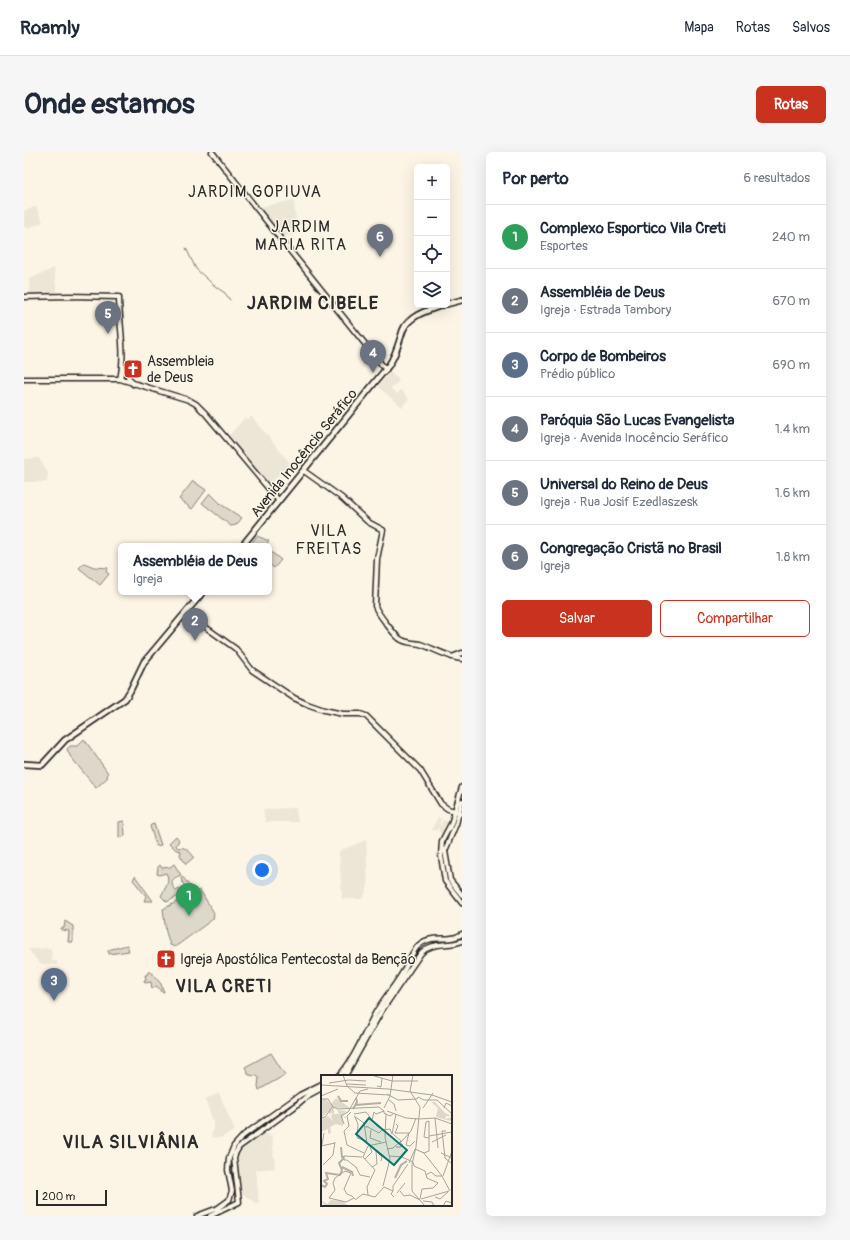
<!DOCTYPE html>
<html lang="pt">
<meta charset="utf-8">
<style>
:root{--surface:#fff;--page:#f6f6f7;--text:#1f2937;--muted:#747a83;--line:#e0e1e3;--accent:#c8321e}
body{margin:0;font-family:Pangolin,sans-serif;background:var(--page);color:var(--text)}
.controls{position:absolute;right:12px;top:12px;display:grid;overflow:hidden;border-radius:6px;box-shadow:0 4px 16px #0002}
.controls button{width:36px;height:36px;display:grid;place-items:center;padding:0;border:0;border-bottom:1px solid var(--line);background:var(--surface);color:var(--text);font:20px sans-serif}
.scale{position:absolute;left:12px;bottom:10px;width:71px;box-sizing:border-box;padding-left:4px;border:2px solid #2b2b2b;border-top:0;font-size:11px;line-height:14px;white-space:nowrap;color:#2b2b2b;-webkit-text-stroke:3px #fcf5e5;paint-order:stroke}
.you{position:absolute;left:238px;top:718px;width:14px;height:14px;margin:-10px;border:3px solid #fff;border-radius:50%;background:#1a73e8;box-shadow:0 0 0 6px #1a73e833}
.badge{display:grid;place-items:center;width:26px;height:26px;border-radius:50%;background:var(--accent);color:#fff;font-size:13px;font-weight:700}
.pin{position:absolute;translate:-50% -33px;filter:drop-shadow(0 1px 2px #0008)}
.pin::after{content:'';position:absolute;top:21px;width:14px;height:12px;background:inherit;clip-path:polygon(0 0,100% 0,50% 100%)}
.popup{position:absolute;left:94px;top:391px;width:154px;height:52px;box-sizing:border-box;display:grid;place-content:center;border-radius:6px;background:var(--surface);filter:drop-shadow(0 1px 3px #0005);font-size:13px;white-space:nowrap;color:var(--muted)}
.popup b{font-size:15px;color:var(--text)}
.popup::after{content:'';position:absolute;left:50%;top:100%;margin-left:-8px;border:8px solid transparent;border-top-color:var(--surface)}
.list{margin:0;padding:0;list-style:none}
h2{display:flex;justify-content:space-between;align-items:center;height:52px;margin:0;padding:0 16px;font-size:17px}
h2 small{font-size:13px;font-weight:400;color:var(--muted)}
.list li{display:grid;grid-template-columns:26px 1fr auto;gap:12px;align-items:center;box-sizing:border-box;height:64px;padding:0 16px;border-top:1px solid var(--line)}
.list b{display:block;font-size:15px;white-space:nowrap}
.list p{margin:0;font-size:13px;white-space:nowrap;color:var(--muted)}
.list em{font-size:13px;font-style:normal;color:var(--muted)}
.actions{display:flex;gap:8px;padding:12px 16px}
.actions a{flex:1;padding:9px 0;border:1px solid var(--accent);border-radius:6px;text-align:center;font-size:14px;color:var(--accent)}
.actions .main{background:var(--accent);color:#fff}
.icon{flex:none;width:22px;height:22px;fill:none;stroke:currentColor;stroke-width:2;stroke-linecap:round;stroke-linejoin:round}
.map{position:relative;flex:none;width:438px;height:1064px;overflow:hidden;border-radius:6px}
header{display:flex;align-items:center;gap:24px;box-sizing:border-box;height:56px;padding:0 20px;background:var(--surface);border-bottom:1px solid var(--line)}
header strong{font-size:19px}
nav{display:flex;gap:22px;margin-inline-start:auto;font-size:14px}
.intro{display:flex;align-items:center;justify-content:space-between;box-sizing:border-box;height:96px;padding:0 24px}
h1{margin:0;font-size:28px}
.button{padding:10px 18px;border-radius:6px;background:var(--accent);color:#fff;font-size:14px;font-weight:700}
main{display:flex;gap:24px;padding:0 24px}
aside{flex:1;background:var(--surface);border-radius:6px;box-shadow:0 4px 16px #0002}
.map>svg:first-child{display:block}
.built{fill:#ece6d7}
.green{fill:#ded8ca;stroke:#84827a}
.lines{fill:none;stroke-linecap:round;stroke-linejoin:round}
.stream{stroke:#7d7b74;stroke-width:1}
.secondary-casing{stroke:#2b2b2b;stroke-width:7}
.primary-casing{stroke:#2b2b2b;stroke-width:8}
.secondary{stroke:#fcf5e5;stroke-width:4}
.primary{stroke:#fcf5e5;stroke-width:4.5}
.labels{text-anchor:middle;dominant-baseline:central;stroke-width:3;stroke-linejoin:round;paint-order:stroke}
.poi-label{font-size:14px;fill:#2b2b2b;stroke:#fcf5e5;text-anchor:start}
.street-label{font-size:14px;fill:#2b2b2b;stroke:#fcf5e5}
.quarter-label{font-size:16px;letter-spacing:1px;fill:#2b2b2b;stroke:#fcf5e5}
.district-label{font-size:18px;font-weight:bold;letter-spacing:1px;fill:#2b2b2b;stroke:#fcf5e5}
.inset-river{fill:none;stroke:#b4b0a5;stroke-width:2}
.inset-road{fill:none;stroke:#a8a49b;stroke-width:1}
.view{fill:#0f766e;fill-opacity:0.15;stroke:#0f766e;stroke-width:2}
.inset-edge{fill:none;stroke:#2b2b2b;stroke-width:2}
</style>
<header>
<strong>Roamly</strong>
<nav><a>Mapa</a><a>Rotas</a><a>Salvos</a></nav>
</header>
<div class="intro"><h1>Onde estamos</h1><a class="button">Rotas</a></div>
<main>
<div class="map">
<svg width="438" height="1064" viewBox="0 0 438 1064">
<rect width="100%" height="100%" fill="#fcf5e5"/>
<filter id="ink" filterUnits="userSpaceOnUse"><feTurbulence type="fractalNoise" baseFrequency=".025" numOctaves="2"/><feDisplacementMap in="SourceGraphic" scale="8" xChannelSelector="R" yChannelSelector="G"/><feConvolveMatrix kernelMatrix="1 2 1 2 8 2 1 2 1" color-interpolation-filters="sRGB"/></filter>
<g filter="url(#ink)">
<path class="built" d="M270,48L273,81L258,86L236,59V55Z
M12,55L19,70L2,77L0,73V59Z
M30,116L33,143H6L5,127Z
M366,220L375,228L367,237L373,242L377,238L385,247L378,255L354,235Z
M227,264L266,311L245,333L204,285L221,265L224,268Z
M15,306L24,321L23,330H0V307Z
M272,656L274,670H241L239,657Z
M414,665L418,667L415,672L417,673L419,668L424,670L419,676L420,677L418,681L414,680L415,677L414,676L412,679L408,677Z
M342,688L344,733L339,747H318L315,699Z
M27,796L28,809H33V813L16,812L4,797Z
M195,941L211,979L196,986L187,985L189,978V969L181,947Z
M239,981L248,984L251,1016L232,1018L235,1052L231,1051L218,1041L216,1038L213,1003L220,994Z"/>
<path class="green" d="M169,329L182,338L168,357L155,347Z
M186,341L198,353L218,366L212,373L207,374L178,351Z
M233,384L245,389L240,394H229L227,392Z
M246,399L257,408L250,416L245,412Z
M60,411L70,415L84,416L82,420L85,422L76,433L55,416Z
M60,587L84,621L83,626L72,636L46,604L43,597L46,594H53Z
M100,669L101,684L95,686V670Z
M130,672L137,693L132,694L126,674L127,673Z
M152,684L155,688L152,694L154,696C162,694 165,699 170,705L162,712L156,703L157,699L152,698L145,691Z
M150,712L157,723C147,727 146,729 151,739L161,735L157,727L158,724L168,737L143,750L137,744C141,736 147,729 142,721L135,723L133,722L134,715L136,713L138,716L146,715Z
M111,724L129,749H120L122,744L109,728Z
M176,738L190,761L189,767L151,795L146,793L142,780L139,757Z
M41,769L49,774V790H44L45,779L37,778V776H40Z
M103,793L105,799L85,802L84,798Z
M124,820H127L137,832L140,840L136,839V837L132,834L128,837L127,830L121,831L120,828H122L121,823H123Z
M247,901L261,923L235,938L234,934L235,926L233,924L225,923L221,915Z"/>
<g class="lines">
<path class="stream" d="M162,96L172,117L192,135L201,141L206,148"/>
<defs>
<path id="secondary" d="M188,0L263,95L362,218
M0,145L45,144L95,145C95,171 102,202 96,227
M98,215L109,232
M0,227H96L165,248L172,252L181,261L255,349
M280,319L318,346L344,370L359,378L353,407L351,454C353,460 372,486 378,488C383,491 391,491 396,492C409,496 425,506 438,507
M162,461L212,497L228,518L270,546L283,552L300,558L319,562H336L342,564L396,618L417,652L424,657L438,661
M428,505L438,501
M438,635L427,672L418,689L417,704L421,729L438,751
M438,649L432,672L421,699L426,728L438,743
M315,924C330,908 341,880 352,860C360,846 371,834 379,820C384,812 387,802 393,795C407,780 424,792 438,782
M321,924L358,858L397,801C409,789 424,795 438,789
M173,1064L194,1056L205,1048L208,1039L204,1018L205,1006L210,994L220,983L276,943L298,932
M186,1064L215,1050L210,1006L211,1002L215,995L269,956L283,944L298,936"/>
<path id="primary" d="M423,152L438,148
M218,394L365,213C372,203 375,190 379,178C385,163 405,158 419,153
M0,612L18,613L41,588L101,547L106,539L120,510L179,440"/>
</defs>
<use href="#secondary" class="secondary-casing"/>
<use href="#primary" class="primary-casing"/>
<use href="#secondary" class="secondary"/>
<use href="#primary" class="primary"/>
</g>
</g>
<defs>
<symbol id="church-square" viewBox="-11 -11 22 22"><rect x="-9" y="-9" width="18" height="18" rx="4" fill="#c8321e" stroke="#fcf5e5"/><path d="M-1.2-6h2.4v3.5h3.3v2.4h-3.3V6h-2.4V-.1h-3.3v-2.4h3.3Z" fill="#fff"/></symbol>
</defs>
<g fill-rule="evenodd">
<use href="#church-square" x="98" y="206" width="22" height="22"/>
<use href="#church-square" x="131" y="796" width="22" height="22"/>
</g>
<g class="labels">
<g class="poi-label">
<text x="123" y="209">Assembleia<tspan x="123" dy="16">de Deus</tspan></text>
<text x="156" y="807">Igreja Apostólica Pentecostal da Benção</text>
</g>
<g class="street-label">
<text transform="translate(280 301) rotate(-51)">Avenida Inocêncio Seráfico</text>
</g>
<g class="quarter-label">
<text x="231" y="40">JARDIM GOPIUVA</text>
<text x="277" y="75">JARDIM<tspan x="277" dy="18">MARIA RITA</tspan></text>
<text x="305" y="379">VILA<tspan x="305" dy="18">FREITAS</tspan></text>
</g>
<g class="district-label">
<text x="289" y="151">JARDIM CIBELE</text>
<text x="200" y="834">VILA CRETI</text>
<text x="107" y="990">VILA SILVIÂNIA</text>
</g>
</g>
<g transform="translate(297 923)">
<rect width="131" height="131" fill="#fcf5e5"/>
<path d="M15,23L29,33H13V39H18L16,35L25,36L22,41L25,42V44L22,41V51L15,49L9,52L10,58L7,59V54L0,57V44L7,41L12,46L10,42L12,38L8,39V36L0,43V24H4L10,29ZM110,27H114L124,38L131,41H125L124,44L131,42L130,46L115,42L117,33ZM0,125L6,129L10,125L22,126L27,131H4Z" fill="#ded8ca"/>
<path class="inset-river" d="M17,21L20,26H27M34,30L60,28M32,34L36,27L35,23M20,72L21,82H23M21,92L31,97L32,101M74,103L80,90L86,86M0,110L4,112L6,109L3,106L7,104L5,98L19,100L21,95L18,88L23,83"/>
<path class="inset-road" d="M22,0L26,11L34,18L68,20M50,0L71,6M92,0L89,16L99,32L95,72L91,89V116L104,131M71,6H97M8,8L28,5L45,6M26,9L45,10M0,10L67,14L111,20L131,27M56,11L60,12L61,3M66,19L77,25L96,24L97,22L103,25H116L131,39M0,21L17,14M0,24H7L12,32L17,34L58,32L63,36V38L69,41L72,39M68,25L73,29L75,36M63,33L69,21L72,0M102,33L112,18M123,33L125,28L131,31M66,36L85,43L98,44M33,39L45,37L56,51L62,55L69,54L71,59M33,41L43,48L46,68M34,42L37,49L36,63L46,66M0,43L4,42L12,31M114,43L117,73M49,44L51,45L53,37L55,39L63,36M98,44L114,43L131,49M105,47L103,62L108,63M23,49L20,41L27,37L39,16L47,14M75,49L77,51L74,58H88M45,53V51L58,58L61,55M50,55L49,63L60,67M125,56H121L124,83L131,89M88,58L85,70L89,71L94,66M71,59L75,39M72,59L81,67M108,61L131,57M80,67L90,56L95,43M111,67L125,60M1,70L3,58M26,70L23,56L28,51L26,41L30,37M26,70L43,78M0,71L14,68M75,72H80L82,70L79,67M66,74L72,73L80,66M94,74L103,78L108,76V46L105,47M55,76L61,82L60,86M102,77L121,101M120,78L131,83M68,81L81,82L92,87M42,82L54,95L46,112L47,120M42,82L47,71L65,67M44,84L51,77L49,72M92,87L93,91L104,96L106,103L117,108M88,88L94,74M2,90L12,80L14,67M35,92L39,100L49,102M51,92L56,89L55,76M36,93L26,85H23V81L41,82M105,100L110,97L115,101H121M121,101L129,116M122,101L131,76M62,111L69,84L64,62L65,39M63,112L72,116L70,119L73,122M72,116V111L87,89M79,116L83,121L89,120L99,125M76,118L84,108M114,122L119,124L127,117M33,123L25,127L8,123L14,115L12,108L14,103L24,96L30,98L23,114L26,119L31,121L34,124M99,124L101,114L112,113L117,108M100,124L128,116M34,125L42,119L54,122L63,112M102,126L111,127L113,131M122,131L125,126L131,128"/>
<path class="view" d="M48,43L86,75L73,90L35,59Z"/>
<rect width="131" height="131" class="inset-edge"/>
</g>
</svg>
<div class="controls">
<button>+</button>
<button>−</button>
<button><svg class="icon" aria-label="locate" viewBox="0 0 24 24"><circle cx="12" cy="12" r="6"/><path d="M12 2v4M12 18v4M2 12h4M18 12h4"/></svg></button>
<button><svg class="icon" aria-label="layers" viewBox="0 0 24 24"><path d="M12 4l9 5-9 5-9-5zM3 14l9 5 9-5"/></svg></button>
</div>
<div class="scale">200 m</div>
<div class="you"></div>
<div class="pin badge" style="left:165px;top:764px;background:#2e9e5b">1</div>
<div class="pin badge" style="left:171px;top:489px;background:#6b7280">2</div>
<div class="popup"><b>Assembléia de Deus</b>Igreja</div>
<div class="pin badge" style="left:30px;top:849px;background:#5c6f8a">3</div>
<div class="pin badge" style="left:349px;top:221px;background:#6b7280">4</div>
<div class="pin badge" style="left:84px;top:182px;background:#6b7280">5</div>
<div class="pin badge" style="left:356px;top:105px;background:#6b7280">6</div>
</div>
<aside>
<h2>Por perto<small>6 resultados</small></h2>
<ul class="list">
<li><span class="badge" style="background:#2e9e5b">1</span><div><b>Complexo Esportico Vila Creti</b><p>Esportes</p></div><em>240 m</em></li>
<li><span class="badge" style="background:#6b7280">2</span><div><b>Assembléia de Deus</b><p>Igreja · Estrada Tambory</p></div><em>670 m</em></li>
<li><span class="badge" style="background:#5c6f8a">3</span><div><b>Corpo de Bombeiros</b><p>Prédio público</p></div><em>690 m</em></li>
<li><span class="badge" style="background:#6b7280">4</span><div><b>Paróquia São Lucas Evangelista</b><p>Igreja · Avenida Inocêncio Seráfico</p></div><em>1.4 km</em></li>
<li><span class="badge" style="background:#6b7280">5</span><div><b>Universal do Reino de Deus</b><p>Igreja · Rua Josif Ezedlaszesk</p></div><em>1.6 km</em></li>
<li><span class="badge" style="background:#6b7280">6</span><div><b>Congregação Cristã no Brasil</b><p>Igreja</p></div><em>1.8 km</em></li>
</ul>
<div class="actions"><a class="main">Salvar</a><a>Compartilhar</a></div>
</aside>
</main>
